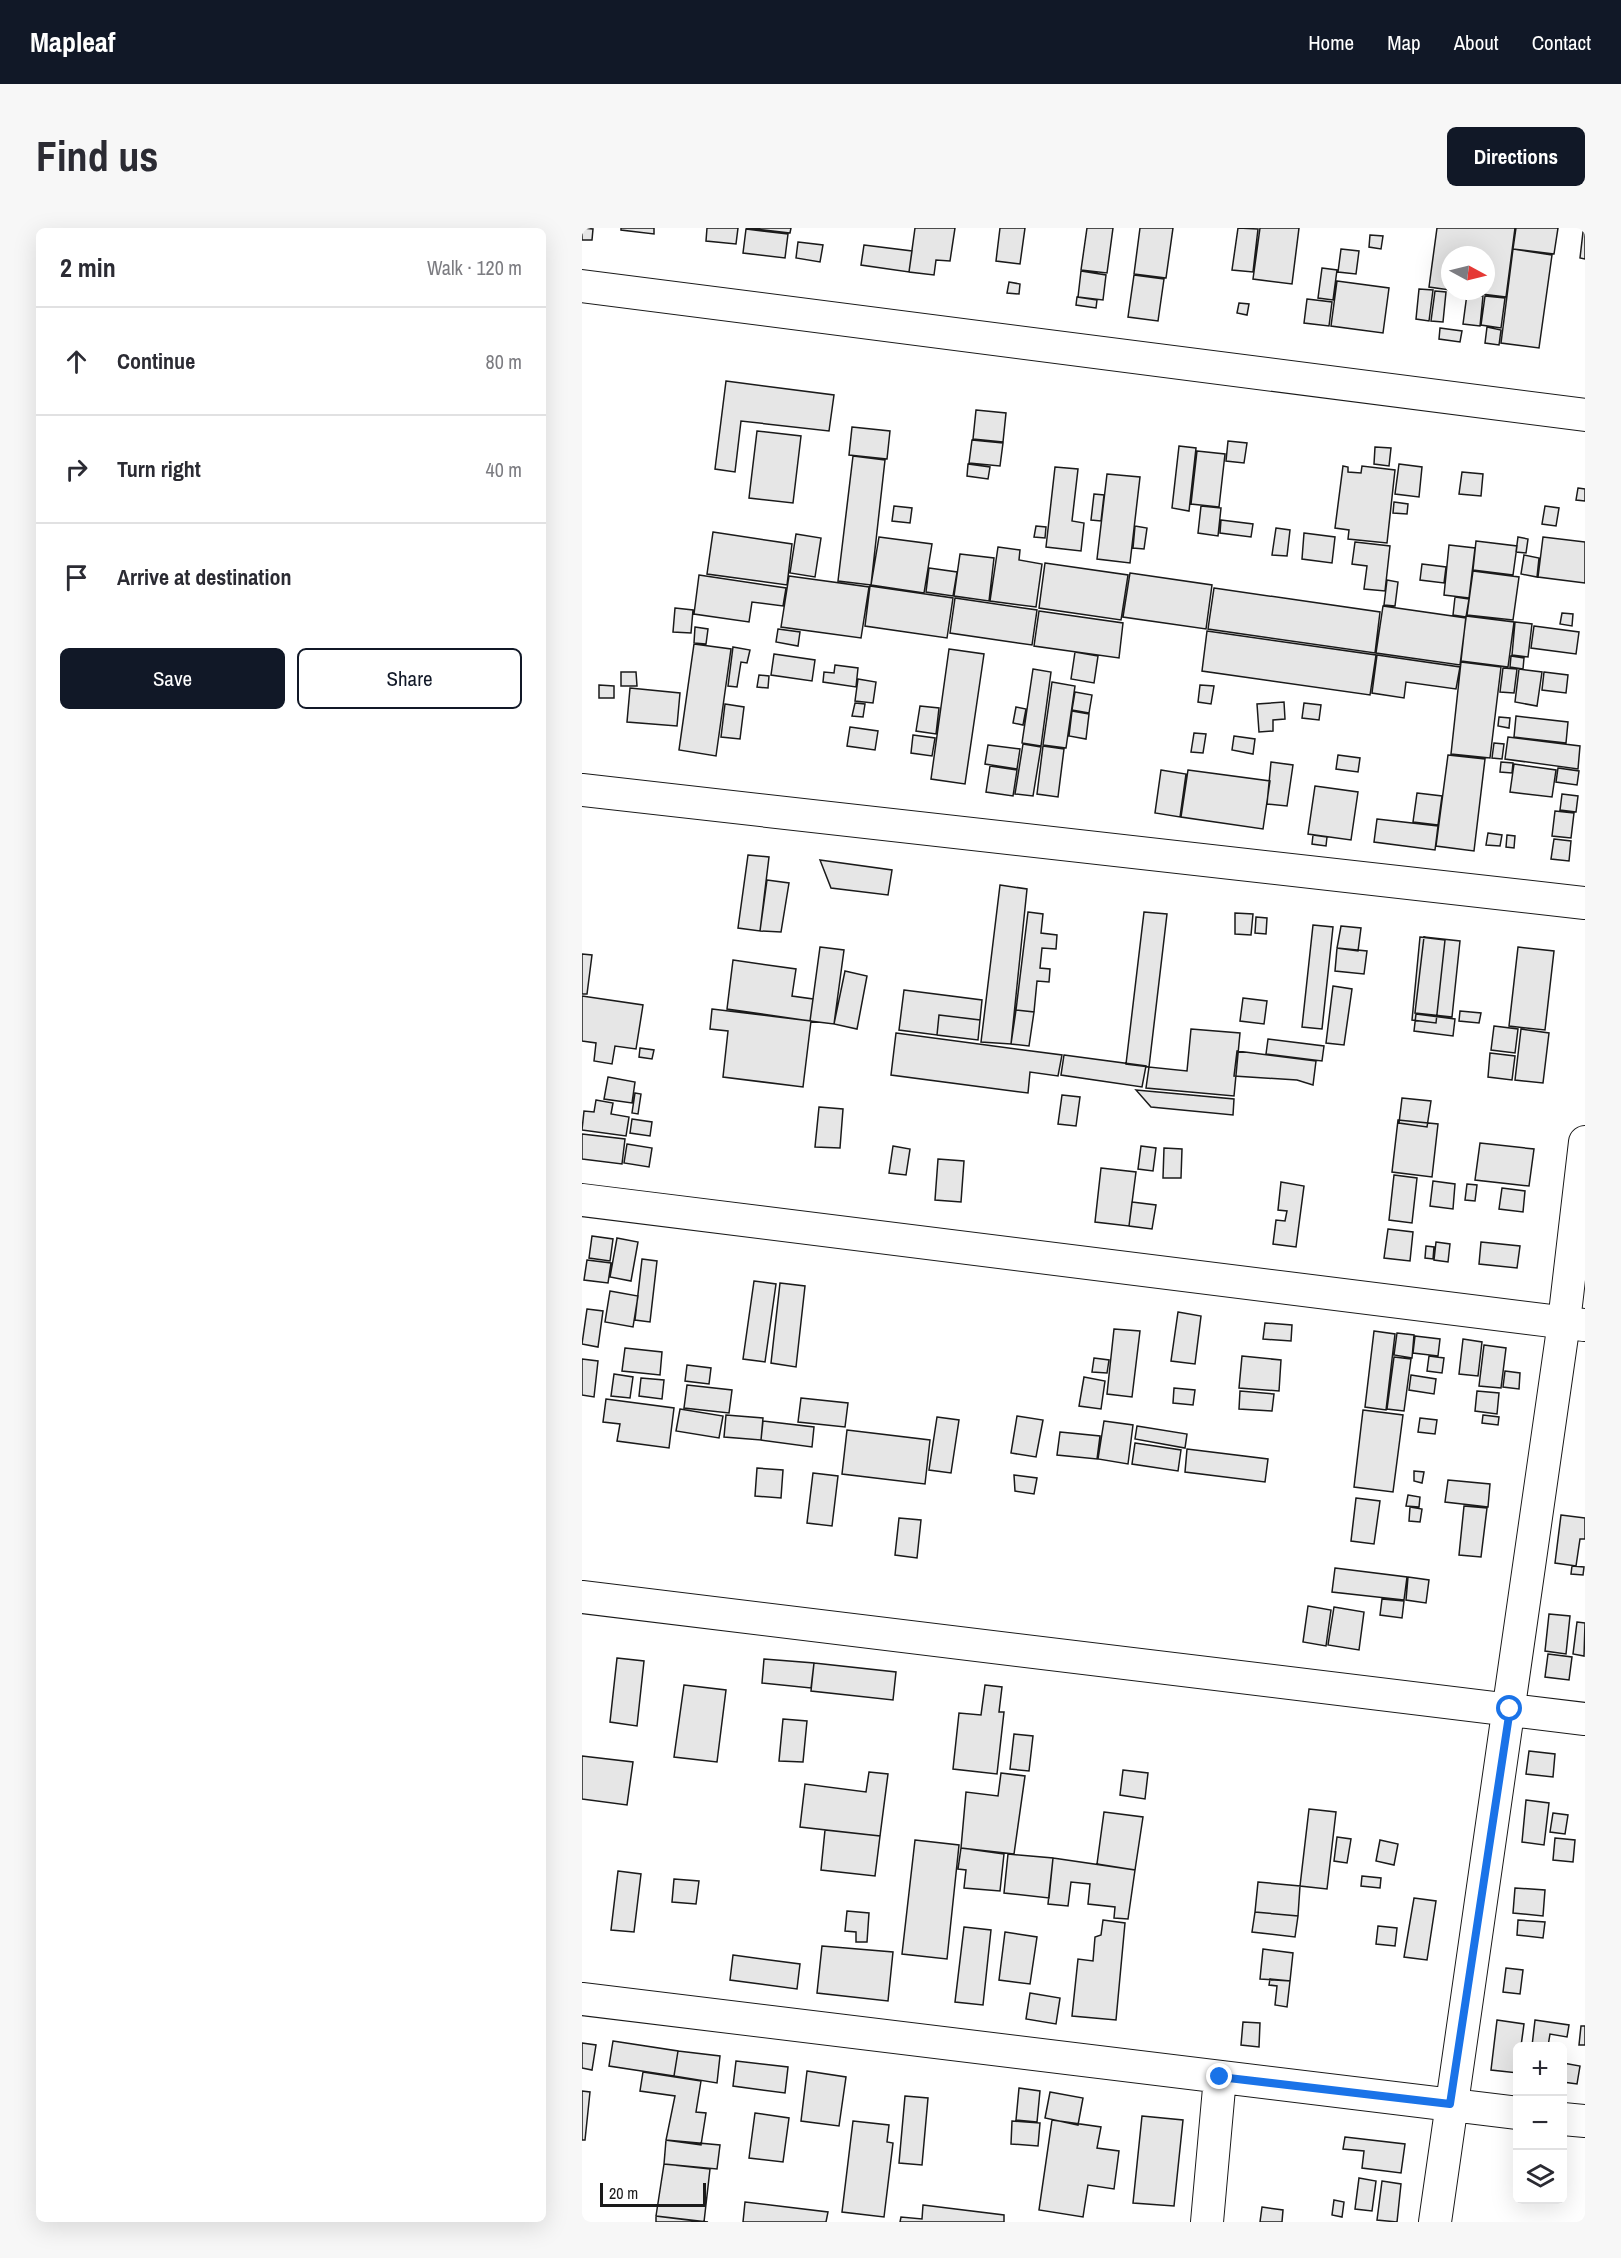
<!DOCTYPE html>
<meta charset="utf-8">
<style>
:root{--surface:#fff;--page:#f7f7f7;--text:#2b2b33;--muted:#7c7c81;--line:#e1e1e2;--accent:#111827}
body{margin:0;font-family:"Archivo Narrow",sans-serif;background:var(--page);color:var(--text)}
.controls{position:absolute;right:18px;bottom:18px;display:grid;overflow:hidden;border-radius:9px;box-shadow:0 6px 24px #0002}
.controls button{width:54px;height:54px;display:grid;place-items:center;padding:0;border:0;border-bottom:2px solid var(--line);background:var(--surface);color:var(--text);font:30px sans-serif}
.compass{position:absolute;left:859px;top:18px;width:54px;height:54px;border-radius:50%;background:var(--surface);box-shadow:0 6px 24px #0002;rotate:97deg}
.scale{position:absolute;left:18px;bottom:15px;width:106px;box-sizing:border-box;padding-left:6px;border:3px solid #1a1a1a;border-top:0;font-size:16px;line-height:21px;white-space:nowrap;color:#1a1a1a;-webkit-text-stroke:4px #fff;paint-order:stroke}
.stop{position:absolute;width:18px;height:18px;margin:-14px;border:4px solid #1a73e8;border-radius:50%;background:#fff}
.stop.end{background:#1a73e8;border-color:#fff;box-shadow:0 2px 6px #0008}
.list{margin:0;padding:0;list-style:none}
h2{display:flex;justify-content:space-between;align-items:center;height:78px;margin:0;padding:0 24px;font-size:26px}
h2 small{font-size:20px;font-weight:400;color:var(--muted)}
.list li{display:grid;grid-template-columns:39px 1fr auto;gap:18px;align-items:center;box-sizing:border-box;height:108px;padding:0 24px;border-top:2px solid var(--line)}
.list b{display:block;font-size:22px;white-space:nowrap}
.list em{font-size:20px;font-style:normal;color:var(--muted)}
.actions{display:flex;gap:12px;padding:18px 24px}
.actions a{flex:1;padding:14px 0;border:2px solid var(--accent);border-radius:9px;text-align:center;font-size:21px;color:var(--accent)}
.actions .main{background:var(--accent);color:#fff}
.icon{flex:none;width:33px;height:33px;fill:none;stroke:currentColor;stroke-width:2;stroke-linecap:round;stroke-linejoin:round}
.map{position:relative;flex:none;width:1003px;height:1994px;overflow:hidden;border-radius:9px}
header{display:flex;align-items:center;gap:36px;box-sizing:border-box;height:84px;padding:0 30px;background:var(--accent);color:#fff}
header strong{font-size:28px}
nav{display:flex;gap:33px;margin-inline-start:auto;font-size:21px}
.intro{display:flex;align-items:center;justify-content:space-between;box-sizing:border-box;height:144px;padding:0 36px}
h1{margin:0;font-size:42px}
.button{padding:15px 27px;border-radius:9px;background:var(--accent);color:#fff;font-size:21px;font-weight:700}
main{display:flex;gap:36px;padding:0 36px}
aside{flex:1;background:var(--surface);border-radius:9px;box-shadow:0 6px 24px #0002}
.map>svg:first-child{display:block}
.building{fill:#e6e6e6;stroke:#1a1a1a;stroke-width:1.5}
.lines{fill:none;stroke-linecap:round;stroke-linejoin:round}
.minor-casing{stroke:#1a1a1a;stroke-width:34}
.minor{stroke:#fff;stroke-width:32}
.route{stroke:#1a73e8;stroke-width:8}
</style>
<header>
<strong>Mapleaf</strong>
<nav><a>Home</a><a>Map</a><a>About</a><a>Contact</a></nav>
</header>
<div class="intro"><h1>Find us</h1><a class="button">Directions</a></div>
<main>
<aside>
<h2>2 min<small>Walk · 120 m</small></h2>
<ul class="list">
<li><svg class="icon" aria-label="ahead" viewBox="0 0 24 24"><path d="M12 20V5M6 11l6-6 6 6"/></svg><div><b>Continue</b></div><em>80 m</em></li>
<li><svg class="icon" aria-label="right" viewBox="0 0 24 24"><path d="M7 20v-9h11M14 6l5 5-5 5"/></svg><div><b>Turn right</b></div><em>40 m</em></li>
<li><svg class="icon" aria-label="arrive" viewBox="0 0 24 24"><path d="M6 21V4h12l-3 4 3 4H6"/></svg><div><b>Arrive at destination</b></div></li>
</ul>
<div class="actions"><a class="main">Save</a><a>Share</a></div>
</aside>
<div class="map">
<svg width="1003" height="1994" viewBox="0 0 1003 1994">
<rect width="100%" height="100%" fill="#fff"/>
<path class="building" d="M0,0L11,1L10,12H0Z
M39,0H72V6L39,2Z
M125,0H156L154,16L124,13Z
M164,0H209L208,5Z
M333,0H373L368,33L354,32L352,47L327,44Z
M418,0H443L438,36L414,33Z
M505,0H531L525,45L499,42Z
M558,0H591L584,50L552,46Z
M656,0L676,1L671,44L650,42Z
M678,0H717L710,56L671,51Z
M855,0H933L924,69L875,63H904V27H868V62L847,59Z
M934,0H976L972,26L931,21Z
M164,1L206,6L203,30L161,25Z
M1001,4H1003V31L998,30Z
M788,7L801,8L799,21L787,19Z
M216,14L241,17L238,34L214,30Z
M282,17L330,23L327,44L279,37Z
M759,21L777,23L774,46L756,44Z
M931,21L970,27L957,120L919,115Z
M740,40L755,42L751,72L736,70Z
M499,43L524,47L521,72L496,69Z
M552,47L582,51L576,93L546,89Z
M755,53L807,60L801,105L749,98Z
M427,54L438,56L437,66L425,65Z
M837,61L851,62L847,93L834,91Z
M853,63L864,64L861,94L849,93Z
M885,66L901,68L898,98L881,96Z
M903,68L923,70L919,100L899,97Z
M495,69L515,72L514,80L494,77Z
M725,71L750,74L747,98L722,95Z
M657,75L667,76L665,87L655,85Z
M905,99L919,102L917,117L903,115Z
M858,100L880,103L878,114L857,111Z
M144,153L252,167L247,203L159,193L153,244L133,241Z
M394,182L424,185L421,214L391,211Z
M270,199L308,203L305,231L267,227Z
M175,203L219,208L211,275L167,270Z
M390,212L421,215L418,238L387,235Z
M646,213L665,215L662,235L644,233Z
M597,218L614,220L607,283L590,280Z
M793,219L809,220L807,238L792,236Z
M615,223L643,226L637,279L609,276Z
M271,228L303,232L289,357L256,353Z
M386,236L408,239L406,251L385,248Z
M817,236L840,239L837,269L813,266Z
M761,238L766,239V244L779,245L780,238L813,242L805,315L766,311L767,302L753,300Z
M473,239L496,241L490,293L502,295L499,323L464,319Z
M880,244L901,246L899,268L877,266Z
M525,246L558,249L548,335L515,331Z
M996,260L1003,261V273L994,272Z
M512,266L522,267L519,293L509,292Z
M812,274L826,276L825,286L811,285Z
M312,278L330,280L328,295L310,293Z
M619,278L639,280L636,308L616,305Z
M963,278L977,280L974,298L960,296Z
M639,292L671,296L669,309L638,305Z
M454,298L464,299L463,310L452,309Z
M553,298L565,300L562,321L551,320Z
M694,300L708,302L705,328L690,327Z
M131,304L210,316L205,357L125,346Z
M722,305L753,309L750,335L720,331Z
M214,306L239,310L233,349L208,345Z
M297,309L350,316L342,365L289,357Z
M936,309L946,311L944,325L934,324Z
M961,309L1003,314V355L956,349Z
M894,313L935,318L931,347L891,342Z
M773,314L808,318L803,363L782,361L785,338L770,336Z
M867,317L893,320L887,370L862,367Z
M416,319L438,322L437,332L460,336L454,379L408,373Z
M378,326L412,330L407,373L372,368Z
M942,327L957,330L955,349L939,346Z
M463,335L546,347L539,392L457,380Z
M840,336L864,339L862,355L838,352Z
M347,340L375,344L371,368L344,364Z
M891,343L937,349L931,392L885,387Z
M548,345L630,357L624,401L541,389Z
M117,347L204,360L201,378L170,374L167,394L112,386Z
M207,348L287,359L279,410L199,399Z
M805,352L816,354L813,378L802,377Z
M288,358L371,370L365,410L283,398Z
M632,360L798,384L793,425L626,401Z
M873,369L887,371L884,389L871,387Z
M373,370L455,382L450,417L368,405Z
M801,378L884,390L878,437L794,425Z
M93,380L111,382L109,405L91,404Z
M457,383L541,395L537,430L452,418Z
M980,385L991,386L990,398L978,396Z
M884,388L932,394L926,439L879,433Z
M933,394L950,396L946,429L930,427Z
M952,398L997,404L994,426L949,420Z
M113,399L126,401L124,416L112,415Z
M196,401L218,404L216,418L194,414Z
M625,403L794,427L788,467L620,443Z
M112,416L149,421L134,528L97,522Z
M151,419L168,422L165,435L159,434L155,459L146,458Z
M367,421L402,426L383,556L349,551Z
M493,424L516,428L512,455L489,451Z
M192,426L233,432L230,453L189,447Z
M795,427L878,439L874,461L824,454L822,470L790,465Z
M929,428L942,430L941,441L928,439Z
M879,434L919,439L908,530L869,526Z
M253,437L276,440L274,459L241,454L242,444L252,445Z
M921,440L935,441L932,465L918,464Z
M451,441L469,444L459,518L440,515Z
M937,441L960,444L955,478L933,474Z
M39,444H54L55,458H39Z
M962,444L986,447L984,465L960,462Z
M177,447L187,448L186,460L175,459Z
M276,451L294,454L291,475L273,473Z
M470,454L493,458L484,520L461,517Z
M17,457L32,458V470H17Z
M618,457L632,458L629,476L616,474Z
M48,460L98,465L95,498L45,494Z
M493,464L510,467L507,485L490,482Z
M702,474L703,491L691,492V503L677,504L675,476Z
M273,475L283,476L281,489L270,488Z
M722,475L739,477L737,492L720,490Z
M143,476L162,479L158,511L139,509Z
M338,478L357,480L354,506L334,503Z
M434,479L444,481L441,497L431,495Z
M490,483L507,486L504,511L487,508Z
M934,488L986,494L984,515L932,509Z
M917,489L928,490L927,500L916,498Z
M268,499L296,503L293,522L265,518Z
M612,505L624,506L621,525L609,524Z
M331,507L353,510L350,528L329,525Z
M652,508L673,511L671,526L650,522Z
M926,509L998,518L996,541L923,531Z
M912,515L922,516L920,531L910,530Z
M441,516L459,519L451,568L433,566Z
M406,517L438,521L435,541L403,536Z
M461,518L482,521L476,569L455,566Z
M756,527L778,530L776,544L754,541Z
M866,527L903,531L892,623L854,618Z
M689,534L711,537L705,578L685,576Z
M919,534L931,535L930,545L918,544Z
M932,536L974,542L970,569L928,564Z
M408,538L435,542L431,568L404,564Z
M976,540L997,543L995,557L974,554Z
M579,542L604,546L598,589L573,585Z
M606,542L688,553L681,601L599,589Z
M733,558L776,564L769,612L726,606Z
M835,565L860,568L856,597L831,594Z
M980,566L996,568L994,584L978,582Z
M973,583L992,585L989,610L970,608Z
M795,591L856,598L853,622L792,614Z
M906,605L920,607L918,618L904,617Z
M731,607L745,609L744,618L730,616Z
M925,607L933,608L932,620L924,619Z
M972,611L989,613L987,633L969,631Z
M166,627L187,629L178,703L156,700Z
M238,632L310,642L306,667L249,660Z
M185,652L207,655L199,704L178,703Z
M418,657L445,661L429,816L399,814Z
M446,684L461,686L459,705L475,707L474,721L460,720L458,740L468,741L467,754L455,753L452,784L434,782Z
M562,684L585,686L567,839L544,836Z
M653,685L671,686L669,707L653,706Z
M674,689L685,690L684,706L673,705Z
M731,697L751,699L740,801L720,799Z
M759,698L779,700L776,723L755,720Z
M838,709L863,712L854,795L830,792Z
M842,709L878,713L870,789L833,785Z
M238,719L262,722L252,796L228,793Z
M936,719L972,723L963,802L927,798Z
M755,720L785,723L782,746L753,743Z
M0,726L10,727L5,766H0Z
M151,732L214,741L210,768L231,771L228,793L145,781Z
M263,743L285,748L275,801L252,796Z
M751,758L770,761L762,817L744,815Z
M322,762L400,772L398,792L357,787L355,807L317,802Z
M0,768L61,777L54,821L33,818L30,836L12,833L14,815L0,813Z
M661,770L685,773L682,796L658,793Z
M130,781L229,793L221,859L141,849L146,803L128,801Z
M434,782L452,784L447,818L429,816Z
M878,783L899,785L897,795L877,793Z
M834,786L873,791L871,808L832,803Z
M357,787L398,792L396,812L355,807Z
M912,798L936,801L933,825L909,822Z
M609,801L658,805L652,868L564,860L567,839L605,843Z
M939,801L967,805L961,855L933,852Z
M314,805L480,827L476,848L448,844L446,865L309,847Z
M686,811L742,818L740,833L684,826Z
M58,820L72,822L70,831L57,829Z
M655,823L734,833L731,857L715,852L652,848Z
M908,825L933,828L930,852L906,849Z
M482,827L564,838L560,859L479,847Z
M26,849L53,854L50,875L22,871Z
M554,862L652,871L651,887L569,879Z
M53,865L59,866L56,886L50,885Z
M480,867L498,869L494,898L476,896Z
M820,870L849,873L845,899L817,895Z
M14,872L31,875L29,886L47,889L44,908L0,902L2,883L12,884Z
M237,879L261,881L258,920L233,919Z
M50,891L70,894L68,908L48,905Z
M816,892L856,896L850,949L810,944Z
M0,906L43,911L40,936L0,931Z
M898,915L952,921L947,958L893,952Z
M45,916L70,920L67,939L42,935Z
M311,918L328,921L324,947L307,945Z
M559,918L574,920L571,943L556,941Z
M582,920L600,921L599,950H581Z
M356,931L382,933L379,974L353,972Z
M519,940L554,944L547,998L513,994Z
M812,947L835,950L830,995L807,992Z
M851,953L873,956L871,981L848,978Z
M699,954L722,958L714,1019L691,1016L694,992L703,993L705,983L696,982Z
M885,956L895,957L893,973L883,972Z
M920,960L943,963L941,984L917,981Z
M550,974L574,977L570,1001L547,998Z
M806,1001L831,1004L828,1033L802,1030Z
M10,1008L31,1011L28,1033L7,1030Z
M35,1010L56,1014L49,1053L28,1049Z
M854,1014L868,1016L866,1034L852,1032Z
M899,1014L938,1018L935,1040L897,1036Z
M844,1018L852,1019L851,1031L843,1030Z
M60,1031L75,1033L68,1094L53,1092Z
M5,1032L29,1035L26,1055L2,1052Z
M172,1053L194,1056L183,1134L161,1131Z
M198,1055L223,1058L214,1139L189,1135Z
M28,1063L56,1068L51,1099L23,1094Z
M5,1081L21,1083L16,1119L0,1116Z
M596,1084L619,1088L613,1136L589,1133Z
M683,1095L710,1097L709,1113L681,1111Z
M532,1101L558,1103L550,1169L525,1166Z
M792,1103L813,1106L804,1182L783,1179Z
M815,1105L832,1107L830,1130L812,1127Z
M833,1108L858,1111L856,1128L831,1125Z
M881,1111L900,1114L896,1148L877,1146Z
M902,1117L924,1120L919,1160L897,1158Z
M43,1120L80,1124L78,1147L40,1143Z
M660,1128L699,1132L697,1163L657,1160Z
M847,1128L862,1130L860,1145L845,1143Z
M812,1129L829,1131L822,1183L805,1181Z
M512,1130L527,1132L525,1145L510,1144Z
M0,1131L16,1133L12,1169L0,1167Z
M105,1137L129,1140L127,1156L103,1153Z
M923,1143L938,1145L937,1161L921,1159Z
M32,1146L51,1149L48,1170L29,1168Z
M829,1147L854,1151L852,1166L827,1162Z
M502,1149L523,1153L519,1181L497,1178Z
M59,1150L82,1152L80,1171L57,1168Z
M105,1157L150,1162L147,1185L102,1180Z
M592,1160L613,1162L611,1177L591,1175Z
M658,1163L692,1166L690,1183L657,1181Z
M895,1163L917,1165L915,1186L893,1183Z
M219,1170L266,1175L263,1199L216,1194Z
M24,1171L92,1180L87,1220L35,1213L38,1196L21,1194Z
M98,1181L141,1188L137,1210L94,1203Z
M781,1182L821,1187L811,1264L772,1259Z
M144,1187L181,1190L179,1212L142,1209Z
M901,1187L917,1189L916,1197L900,1195Z
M435,1188L461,1192L454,1229L429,1225Z
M355,1189L377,1192L369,1245L347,1242Z
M838,1190L855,1192L853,1206L836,1204Z
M181,1193L232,1199L230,1219L179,1212Z
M522,1193L551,1197L546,1236L516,1231Z
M555,1198L605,1206L603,1220L553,1211Z
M265,1202L348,1212L343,1256L260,1246Z
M478,1204L518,1208L515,1231L475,1227Z
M553,1215L599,1222L596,1243L550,1236Z
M605,1221L686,1231L683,1254L603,1244Z
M175,1240L201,1242L199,1270L173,1268Z
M832,1243L842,1244L840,1255L832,1253Z
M231,1245L256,1248L250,1298L225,1295Z
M432,1247L455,1250L452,1266L433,1263Z
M866,1252L908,1256L906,1279L863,1274Z
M826,1267L838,1269L837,1279L824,1278Z
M774,1270L798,1273L792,1316L769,1313Z
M882,1278L905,1280L899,1329L877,1327Z
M828,1279L840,1281L838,1294L827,1293Z
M979,1287L1003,1290V1311H998L994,1338L973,1335Z
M317,1290L339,1292L335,1330L313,1327Z
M990,1338L1002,1339L1001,1347L989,1346Z
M753,1340L825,1349L822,1372L750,1364Z
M826,1349L847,1352L844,1375L824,1372Z
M800,1371L822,1373L820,1390L798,1387Z
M726,1378L749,1382L744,1418L721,1414Z
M752,1379L782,1384L777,1422L746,1417Z
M967,1386L988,1388L984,1426L963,1423Z
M995,1394L1003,1395L1002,1428L991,1426Z
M966,1426L990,1429L987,1452L963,1449Z
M35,1430L62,1433L55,1498L28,1494Z
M182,1431L232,1435L229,1460L180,1455Z
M232,1435L314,1444L311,1472L229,1463Z
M102,1457L144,1462L135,1534L92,1529Z
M403,1457L420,1459L417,1484H422L415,1546L371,1541L377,1485L399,1487Z
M201,1491L225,1493L221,1534L197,1533Z
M432,1506L451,1508L447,1543L428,1541Z
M947,1523L973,1526L971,1549L944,1546Z
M0,1528L51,1534L45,1577L0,1571Z
M541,1542L566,1545L563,1571L538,1567Z
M287,1544L306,1546L298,1608L218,1599L223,1556L284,1564Z
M419,1545L443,1548L432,1626L379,1620L384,1564L416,1568Z
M944,1572L967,1575L962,1617L940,1614Z
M727,1581L754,1584L745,1661L718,1658Z
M522,1584L561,1589L553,1642L515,1636Z
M971,1585L986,1587L983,1606L968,1604Z
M243,1602L298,1608L293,1648L239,1642Z
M755,1609L769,1611L765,1635L752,1633Z
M973,1610L993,1612L991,1634L971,1632Z
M333,1612L377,1617L365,1731L320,1726Z
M798,1612L816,1616L812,1637L794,1633Z
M379,1620L422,1626L418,1663L382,1660L384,1642L376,1641Z
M426,1626L471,1630L467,1670L422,1665Z
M471,1630L553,1642L546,1691L532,1690L533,1679L506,1676L508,1656L489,1654L486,1678L466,1676Z
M36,1643L59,1646L52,1704L29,1702Z
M780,1648L799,1650L798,1660L779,1658Z
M92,1651L117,1653L114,1676L90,1674Z
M676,1654L718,1658L716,1688L673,1684Z
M933,1660L963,1662L961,1688L931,1685Z
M832,1670L854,1673L845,1732L822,1729Z
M265,1683L287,1685L285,1714H274V1704L263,1703Z
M673,1684L716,1688L713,1709L670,1704Z
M521,1692L543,1695L534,1792L490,1788L496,1731L511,1733L513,1709L519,1707Z
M936,1692L963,1694L961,1710L935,1707Z
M796,1698L815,1700L813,1718L794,1716Z
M382,1699L409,1702L401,1777L373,1774Z
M423,1704L455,1709L448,1756L417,1752Z
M240,1718L311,1724L306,1773L235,1765Z
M681,1721L711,1725L708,1753L678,1751Z
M151,1727L218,1736L215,1761L148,1752Z
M924,1740L941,1742L938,1766L921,1764Z
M688,1751L708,1753L705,1779L693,1777L695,1758L687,1757Z
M448,1765L478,1770L474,1796L444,1791Z
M915,1792L942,1796L939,1818H936V1845L909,1842Z
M953,1792L987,1797L985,1809L968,1806L966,1818H950Z
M661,1794L678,1795L677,1819L659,1817Z
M999,1798H1003V1817H997Z
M31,1813L96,1823L92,1848L27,1838Z
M0,1815L14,1817L10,1842L0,1840Z
M96,1823L138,1828L135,1855L92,1848Z
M154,1833L206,1839L203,1865L151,1858Z
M981,1835L998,1838L995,1856L981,1854Z
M225,1843L264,1849L257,1898L219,1893Z
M61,1844L119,1853L114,1884L124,1885L119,1917L84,1912L93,1868L58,1863Z
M437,1860L458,1863L455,1894L434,1892Z
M0,1863L8,1864L3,1912H0Z
M468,1864L501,1870L496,1897L463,1890Z
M323,1868L346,1870L340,1937L317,1935Z
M173,1885L207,1890L201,1934L167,1930Z
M560,1888L601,1892L592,1978L551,1975Z
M470,1892L519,1899L515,1920L537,1923L532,1961L506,1957L501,1989L457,1982Z
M271,1893L307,1897L305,1914L311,1915L302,1989L260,1984Z
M430,1893L458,1895L456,1918L429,1916Z
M763,1909L823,1916L819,1945L780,1940L782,1923L761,1921Z
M84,1912L138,1917L135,1941L82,1936Z
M82,1936L128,1941L122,1994L74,1988Z
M777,1950L794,1953L790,1983L773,1981Z
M800,1953L819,1956L815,1994L795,1992Z
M752,1972L762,1974L760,1989L750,1987Z
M163,1974L246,1984L244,1994H161Z
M341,1977L422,1987V1994H318L319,1989L340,1991Z
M680,1979L701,1982L700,1994H678Z
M74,1988L126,1994H74Z"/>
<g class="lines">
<defs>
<path id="minor" d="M0,58L1003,187
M0,562L1003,675
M0,972L1002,1097
M0,1369L1003,1491
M0,1771L936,1885
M981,1891L1003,1893
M625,1994L638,1849
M853,1994L982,1094L1003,914"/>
</defs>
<use href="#minor" class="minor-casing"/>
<use href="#minor" class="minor"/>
</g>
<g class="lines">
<path class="route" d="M638,1849L868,1876L928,1481"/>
</g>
</svg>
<div class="controls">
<button>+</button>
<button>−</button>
<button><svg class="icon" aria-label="layers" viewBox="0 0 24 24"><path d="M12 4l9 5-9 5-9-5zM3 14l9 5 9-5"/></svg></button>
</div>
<svg class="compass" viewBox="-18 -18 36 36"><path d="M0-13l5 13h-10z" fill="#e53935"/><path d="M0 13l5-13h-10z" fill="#7c7c81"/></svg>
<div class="scale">20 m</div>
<div class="stop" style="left:928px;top:1481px"></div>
<div class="stop end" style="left:638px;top:1849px"></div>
</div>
</main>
